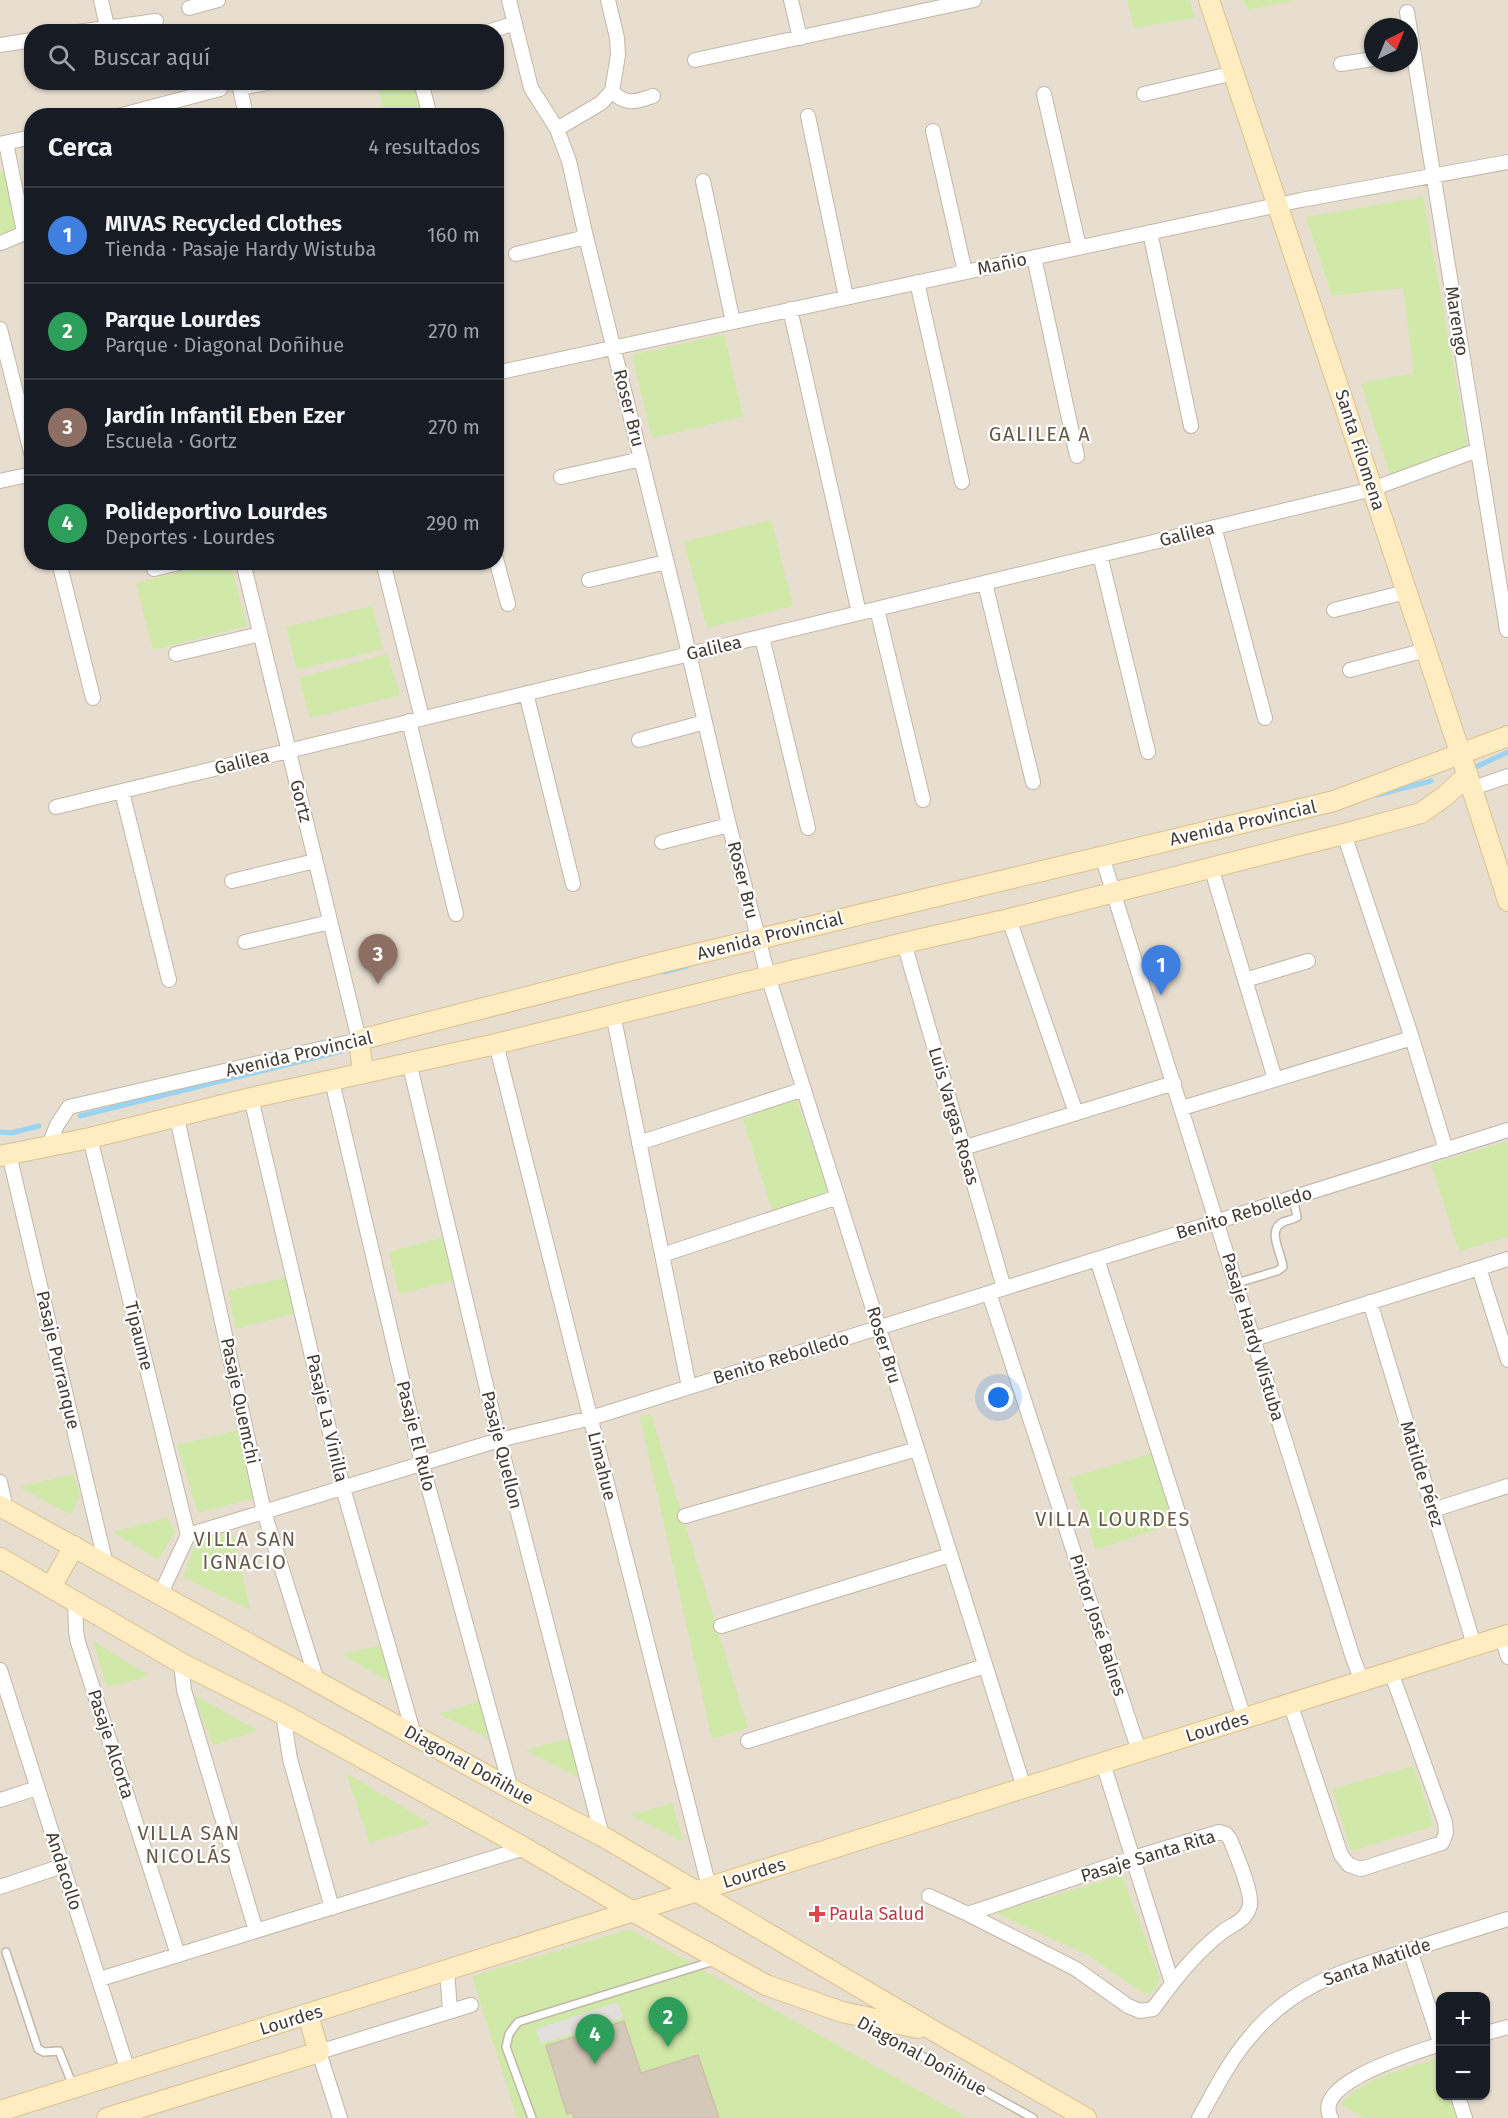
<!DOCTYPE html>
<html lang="es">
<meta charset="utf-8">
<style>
:root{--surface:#171b24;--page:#20242c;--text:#f1f3f6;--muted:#9ea1a6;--line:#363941;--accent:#ff240d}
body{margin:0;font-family:"Fira Sans",sans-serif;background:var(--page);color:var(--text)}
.controls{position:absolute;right:18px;bottom:18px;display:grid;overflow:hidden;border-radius:12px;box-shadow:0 2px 4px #0004}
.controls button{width:54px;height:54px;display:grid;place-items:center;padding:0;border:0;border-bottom:2px solid var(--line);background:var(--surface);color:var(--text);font:30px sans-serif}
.compass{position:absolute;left:1364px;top:18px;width:54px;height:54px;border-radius:50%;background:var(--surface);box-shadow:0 2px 4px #0004;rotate:43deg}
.you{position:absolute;left:999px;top:1398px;width:21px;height:21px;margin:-15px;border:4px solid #fff;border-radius:50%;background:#1a73e8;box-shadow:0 0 0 9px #1a73e833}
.badge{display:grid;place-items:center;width:39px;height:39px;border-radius:50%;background:var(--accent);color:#fff;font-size:20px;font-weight:700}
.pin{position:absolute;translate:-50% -50px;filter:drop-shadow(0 2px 3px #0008)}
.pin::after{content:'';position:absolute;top:32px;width:21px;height:18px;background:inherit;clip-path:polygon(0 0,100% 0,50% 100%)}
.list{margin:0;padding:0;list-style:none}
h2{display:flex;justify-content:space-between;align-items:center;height:78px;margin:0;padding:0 24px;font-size:26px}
h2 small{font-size:20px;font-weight:400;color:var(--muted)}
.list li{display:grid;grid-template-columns:39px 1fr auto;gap:18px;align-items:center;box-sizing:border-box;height:96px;padding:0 24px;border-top:2px solid var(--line)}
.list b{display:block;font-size:22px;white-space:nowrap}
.list p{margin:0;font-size:20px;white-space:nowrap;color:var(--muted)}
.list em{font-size:20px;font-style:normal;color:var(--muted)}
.icon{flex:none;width:33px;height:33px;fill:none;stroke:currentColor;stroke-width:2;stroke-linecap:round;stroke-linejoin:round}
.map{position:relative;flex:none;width:1508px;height:2118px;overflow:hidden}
.search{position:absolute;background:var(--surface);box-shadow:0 2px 4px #0004;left:24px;top:24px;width:480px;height:66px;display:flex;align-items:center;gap:15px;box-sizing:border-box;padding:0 21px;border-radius:24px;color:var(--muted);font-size:22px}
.panel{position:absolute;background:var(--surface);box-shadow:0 2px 4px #0004;left:24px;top:108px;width:480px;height:462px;border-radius:24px}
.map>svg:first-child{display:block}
.residential{fill:#e7ded0;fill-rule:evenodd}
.green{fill:#d0e9a9}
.parking{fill:#e2dfdc}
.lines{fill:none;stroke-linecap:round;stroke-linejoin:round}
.stream{stroke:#9bd4f3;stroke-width:5}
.building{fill:#d4c8b8;stroke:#d0bfab;stroke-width:1.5}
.lane-casing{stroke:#c1b7a8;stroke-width:10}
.street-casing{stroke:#c1b7a8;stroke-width:16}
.secondary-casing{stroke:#d9c192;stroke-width:22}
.lane{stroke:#fff;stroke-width:7}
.street{stroke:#fff;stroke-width:14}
.secondary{stroke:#ffecc0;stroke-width:20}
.health-dot{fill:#e0444e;stroke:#fff;stroke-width:2}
.labels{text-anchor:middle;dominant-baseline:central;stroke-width:4.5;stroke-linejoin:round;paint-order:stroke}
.street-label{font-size:18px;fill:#443c33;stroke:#fff}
.health-label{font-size:18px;fill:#be3a42;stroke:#fff;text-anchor:start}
.neighbourhood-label{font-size:20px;letter-spacing:1.5px;fill:#685a49;stroke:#fff}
</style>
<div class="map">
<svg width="1508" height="2118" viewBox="0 0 1508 2118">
<rect width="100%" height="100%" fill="#f2ede3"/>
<path class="residential" d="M0,0H1508V2118H0ZM1373,27H1409V63H1373ZM32,32H496V82H32ZM32,116H496V562H32ZM1440,1996H1486V2096H1440Z"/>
<path class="green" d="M1127,0H1190L1195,18L1134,28Z
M1243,0H1298L1248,10Z
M377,83H395L398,86L413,84L422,115H384Z
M0,172H7L17,231L0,235Z
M1423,197L1468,447L1390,475L1361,383L1414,373L1403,288L1332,296L1306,217Z
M724,334L743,417L652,438L632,355Z
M771,520L793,606L707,628L684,542Z
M216,563H230L247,626L153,650L136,583Z
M372,606L383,649L297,670L286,627Z
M387,654L400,695L310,718L299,678Z
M796,1099L829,1193L772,1210L743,1119Z
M1508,1141V1237L1459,1251L1431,1164Z
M448,1236L460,1279L399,1294L389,1252Z
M288,1277L296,1313L236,1329L228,1291Z
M651,1414L748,1728L712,1739L640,1417Z
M239,1430L259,1497L198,1513L177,1445Z
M1152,1453L1173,1524L1096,1550L1070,1478Z
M73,1474L80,1495L71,1515L19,1487Z
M168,1517L175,1532L158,1560L113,1532Z
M233,1533L250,1610L183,1577L198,1538Z
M93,1641L150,1676L107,1687Z
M381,1645L394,1685L342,1654Z
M193,1694L258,1731L213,1745Z
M479,1701L490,1739L439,1714Z
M573,1738L586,1781L525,1750Z
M1414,1766L1434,1826L1351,1851L1332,1789Z
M346,1773L431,1824L370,1843Z
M672,1803L684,1842L630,1815Z
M1122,1875L1160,1978L1156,1988L1151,1994L1143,1993L1088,1955L996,1913Z
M630,1929L968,2118H517L472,1976Z
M1437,2059L1440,2071V2096H1449L1456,2118H1364L1340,2104C1366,2077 1402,2069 1437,2059Z"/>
<path class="parking" d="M618,2002L623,2017L541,2044L536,2029Z"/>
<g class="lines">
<path class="stream" d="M1476,767L1508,752
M1377,795L1431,781
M664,972L687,966
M80,1116L342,1051
M0,1132L11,1133L39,1126"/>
</g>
<path class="building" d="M624,2021L641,2073L698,2055L719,2118H574L572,2112L567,2114L546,2046Z"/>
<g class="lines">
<defs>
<path id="lane" d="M1237,1283L1277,1271L1283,1267C1282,1254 1266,1230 1283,1222C1288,1220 1292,1220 1297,1217L1293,1198
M6,1952L38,2049L44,2052L59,2051L73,2086
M866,2025L1033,2118
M532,2118L506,2047L509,2034L518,2022L714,1961"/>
<path id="street" d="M101,0L107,26
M509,0L531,88L557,129L569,161L586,237L682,624L729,825L768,976L1024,1788
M791,0L800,38
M189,8L218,0
M1407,12L1507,630
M77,32L156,21
M488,32L515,23
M0,45L32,40
M695,60L974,0
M1341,64L1373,59
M421,82L430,116
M612,91C626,106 635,102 653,96
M1044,94L1079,247
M1144,94L1234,73
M118,116L220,89
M246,116L240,88L272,82
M808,116L846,297
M557,129L601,103L612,91L618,55L617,38L608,0
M933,131L965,272
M6,143L24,232
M0,144L32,137
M703,181L733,322
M1150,232L1191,426
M1,243L32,230
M516,254L586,237
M1034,257L1077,456
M917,282L962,482
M790,309L859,613
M0,329L32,456
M496,373L1301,200L1508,162
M561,477L641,459
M0,481L32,474
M1214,527L1265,718
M1100,555L1148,752
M496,559L508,604
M59,562L93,698
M383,562L422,718
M154,569L183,562
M589,580L666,562
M985,583L1033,782
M877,609L923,800
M1334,610L1406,592
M762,637L808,828
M176,654L260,634
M1350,670L1426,650
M526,693L573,884
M409,721L456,914
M639,740L705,722
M1473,788L1508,776
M122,792L169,980
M56,807L1344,496L1372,489L1478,450
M1344,834L1412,1038L1446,1150
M662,842L729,825
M1102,856L1353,1658L1362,1681
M1211,867L1275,1079
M232,881L315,861
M1009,919L1076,1113
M245,942L330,922
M904,943L1004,1288
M1245,980L1308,961
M613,1014L689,1387
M496,1044L709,1887
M409,1062L499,1440L602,1836
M332,1081L422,1464L511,1789
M251,1098L343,1488L414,1735
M1182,1108L1412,1038
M177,1118L264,1512L317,1681
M90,1138L188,1535
M639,1143L804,1089
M49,1145L57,1125L69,1107L359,1040L243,562
M963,1148L1174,1083
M9,1154L106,1565
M662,1255L838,1197
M1097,1259L1244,1718
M1479,1268L1508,1360
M989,1293L1139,1751
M1370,1302L1474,1645
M1254,1339L1508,1259
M0,1482L6,1509
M1433,1510L1508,1486
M685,1516L917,1449
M188,1535L499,1440L591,1418L1508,1130
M160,1595L188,1535
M75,1600L76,1631L78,1642L178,1955
M721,1626L950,1555
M1502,1637L1508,1657
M181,1663L184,1690L256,1931
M0,1670L128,2071
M1290,1703L1341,1855L1349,1865L1361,1869L1442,1843L1446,1833L1445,1822L1391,1672
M283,1714L290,1759L332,1908
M748,1741L985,1666
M1103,1763L1172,1983
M0,1800L37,1788
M0,1887L62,1866
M929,1896L968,1914L1076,1969L1128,2006L1140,2011L1153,2009C1173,1982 1194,1954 1221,1933C1232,1924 1247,1921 1250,1905C1252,1891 1236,1854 1230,1839L1226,1834L1219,1832L1133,1858L968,1914
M1410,1950L1440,2042
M447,1970L450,2011
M100,1979L525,1848
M1486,2033L1508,2027
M1458,2096L1465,2118
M340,2118L319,2052L471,2005
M1199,2118C1215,2090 1229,2061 1250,2037C1292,1985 1343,1971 1403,1952C1438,1941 1473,1930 1508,1919
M1331,2118C1310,2082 1419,2052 1440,2044"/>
<path id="secondary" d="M1209,0C1272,185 1333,371 1395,557C1433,672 1472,786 1508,901
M363,1073L359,1040L671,960L1334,801L1508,736
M0,1156L90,1138L251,1098L496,1044L904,943L1009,919L1344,834L1421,813L1445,796L1468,775
M0,1506L511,1789L602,1836L934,2031L1086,2118
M0,1558L181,1663L283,1714L525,1848L632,1911L766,1985L842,2012L918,2028
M51,1587L74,1546
M0,2111L1508,1635
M107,2118L319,2052L308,2015"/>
</defs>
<use href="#lane" class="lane-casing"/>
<use href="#street" class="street-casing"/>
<use href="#secondary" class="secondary-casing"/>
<use href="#lane" class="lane"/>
<use href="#street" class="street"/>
<use href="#secondary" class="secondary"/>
</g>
<path class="health-dot" d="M814 1905h6v6h6v6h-6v6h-6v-6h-6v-6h6z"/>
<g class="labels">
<g class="street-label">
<text transform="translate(1002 264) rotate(-12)">Mañio</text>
<text transform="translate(1457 321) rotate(81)">Marengo</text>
<text transform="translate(629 408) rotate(76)">Roser Bru</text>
<text transform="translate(1360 450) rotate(72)">Santa Filomena</text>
<text transform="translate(1187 534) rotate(-14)">Galilea</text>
<text transform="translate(714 648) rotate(-13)">Galilea</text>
<text transform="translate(242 762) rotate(-14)">Galilea</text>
<text transform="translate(301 801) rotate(76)">Gortz</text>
<text transform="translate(1243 823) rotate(-13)">Avenida Provincial</text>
<text transform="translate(743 880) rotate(76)">Roser Bru</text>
<text transform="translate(770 936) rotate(-14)">Avenida Provincial</text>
<text transform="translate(299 1054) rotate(-13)">Avenida Provincial</text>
<text transform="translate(954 1116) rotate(74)">Luis Vargas Rosas</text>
<text transform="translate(1244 1213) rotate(-17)">Benito Rebolledo</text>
<text transform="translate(139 1336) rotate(76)">Tipaume</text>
<text transform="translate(1253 1337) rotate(73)">Pasaje Hardy Wistuba</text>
<text transform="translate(884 1345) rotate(73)">Roser Bru</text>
<text transform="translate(781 1358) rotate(-17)">Benito Rebolledo</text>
<text transform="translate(58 1360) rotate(77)">Pasaje Purranque</text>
<text transform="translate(240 1401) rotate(78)">Pasaje Quemchi</text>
<text transform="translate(327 1418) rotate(77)">Pasaje La Vinilla</text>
<text transform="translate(416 1436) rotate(76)">Pasaje El Rulo</text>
<text transform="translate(502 1450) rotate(76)">Pasaje Quellon</text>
<text transform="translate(602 1466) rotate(76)">Limahue</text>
<text transform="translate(1422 1474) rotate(73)">Matilde Pérez</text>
<text transform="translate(1098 1625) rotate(72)">Pintor José Balnes</text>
<text transform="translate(1217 1727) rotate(-17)">Lourdes</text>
<text transform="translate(111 1744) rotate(72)">Pasaje Alcorta</text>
<text transform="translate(469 1765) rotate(29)">Diagonal Doñihue</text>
<text transform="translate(1148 1856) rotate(-17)">Pasaje Santa Rita</text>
<text transform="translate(64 1871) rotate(72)">Andacollo</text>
<text transform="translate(754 1873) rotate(-17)">Lourdes</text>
<text transform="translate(1377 1962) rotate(-19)">Santa Matilde</text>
<text transform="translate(291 2020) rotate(-17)">Lourdes</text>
<text transform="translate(922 2056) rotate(29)">Diagonal Doñihue</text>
</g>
<g class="health-label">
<text x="829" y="1914">Paula Salud</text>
</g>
<g class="neighbourhood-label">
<text x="1040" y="434">GALILEA A</text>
<text x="1113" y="1519">VILLA LOURDES</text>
<text x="245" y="1539">VILLA SAN<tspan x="245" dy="23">IGNACIO</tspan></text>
<text x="189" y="1833">VILLA SAN<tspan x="189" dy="23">NICOLÁS</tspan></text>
</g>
</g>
</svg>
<div class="controls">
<button>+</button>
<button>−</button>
</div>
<svg class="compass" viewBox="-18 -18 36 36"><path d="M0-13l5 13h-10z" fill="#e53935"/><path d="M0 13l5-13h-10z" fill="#9ea1a6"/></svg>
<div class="you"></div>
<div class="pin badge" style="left:1161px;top:995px;background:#3f7fe0">1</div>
<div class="pin badge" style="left:668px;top:2047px;background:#2e9e5b">2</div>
<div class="pin badge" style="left:378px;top:984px;background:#8d6e63">3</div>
<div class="pin badge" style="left:595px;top:2064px;background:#2e9e5b">4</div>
<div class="search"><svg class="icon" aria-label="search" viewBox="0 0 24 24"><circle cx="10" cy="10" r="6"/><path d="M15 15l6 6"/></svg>Buscar aquí</div>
<section class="panel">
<h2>Cerca<small>4 resultados</small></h2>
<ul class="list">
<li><span class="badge" style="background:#3f7fe0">1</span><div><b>MIVAS Recycled Clothes</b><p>Tienda · Pasaje Hardy Wistuba</p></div><em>160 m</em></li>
<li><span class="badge" style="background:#2e9e5b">2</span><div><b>Parque Lourdes</b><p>Parque · Diagonal Doñihue</p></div><em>270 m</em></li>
<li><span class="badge" style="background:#8d6e63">3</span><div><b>Jardín Infantil Eben Ezer</b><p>Escuela · Gortz</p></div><em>270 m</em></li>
<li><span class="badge" style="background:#2e9e5b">4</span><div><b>Polideportivo Lourdes</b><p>Deportes · Lourdes</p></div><em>290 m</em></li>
</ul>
</section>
</div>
